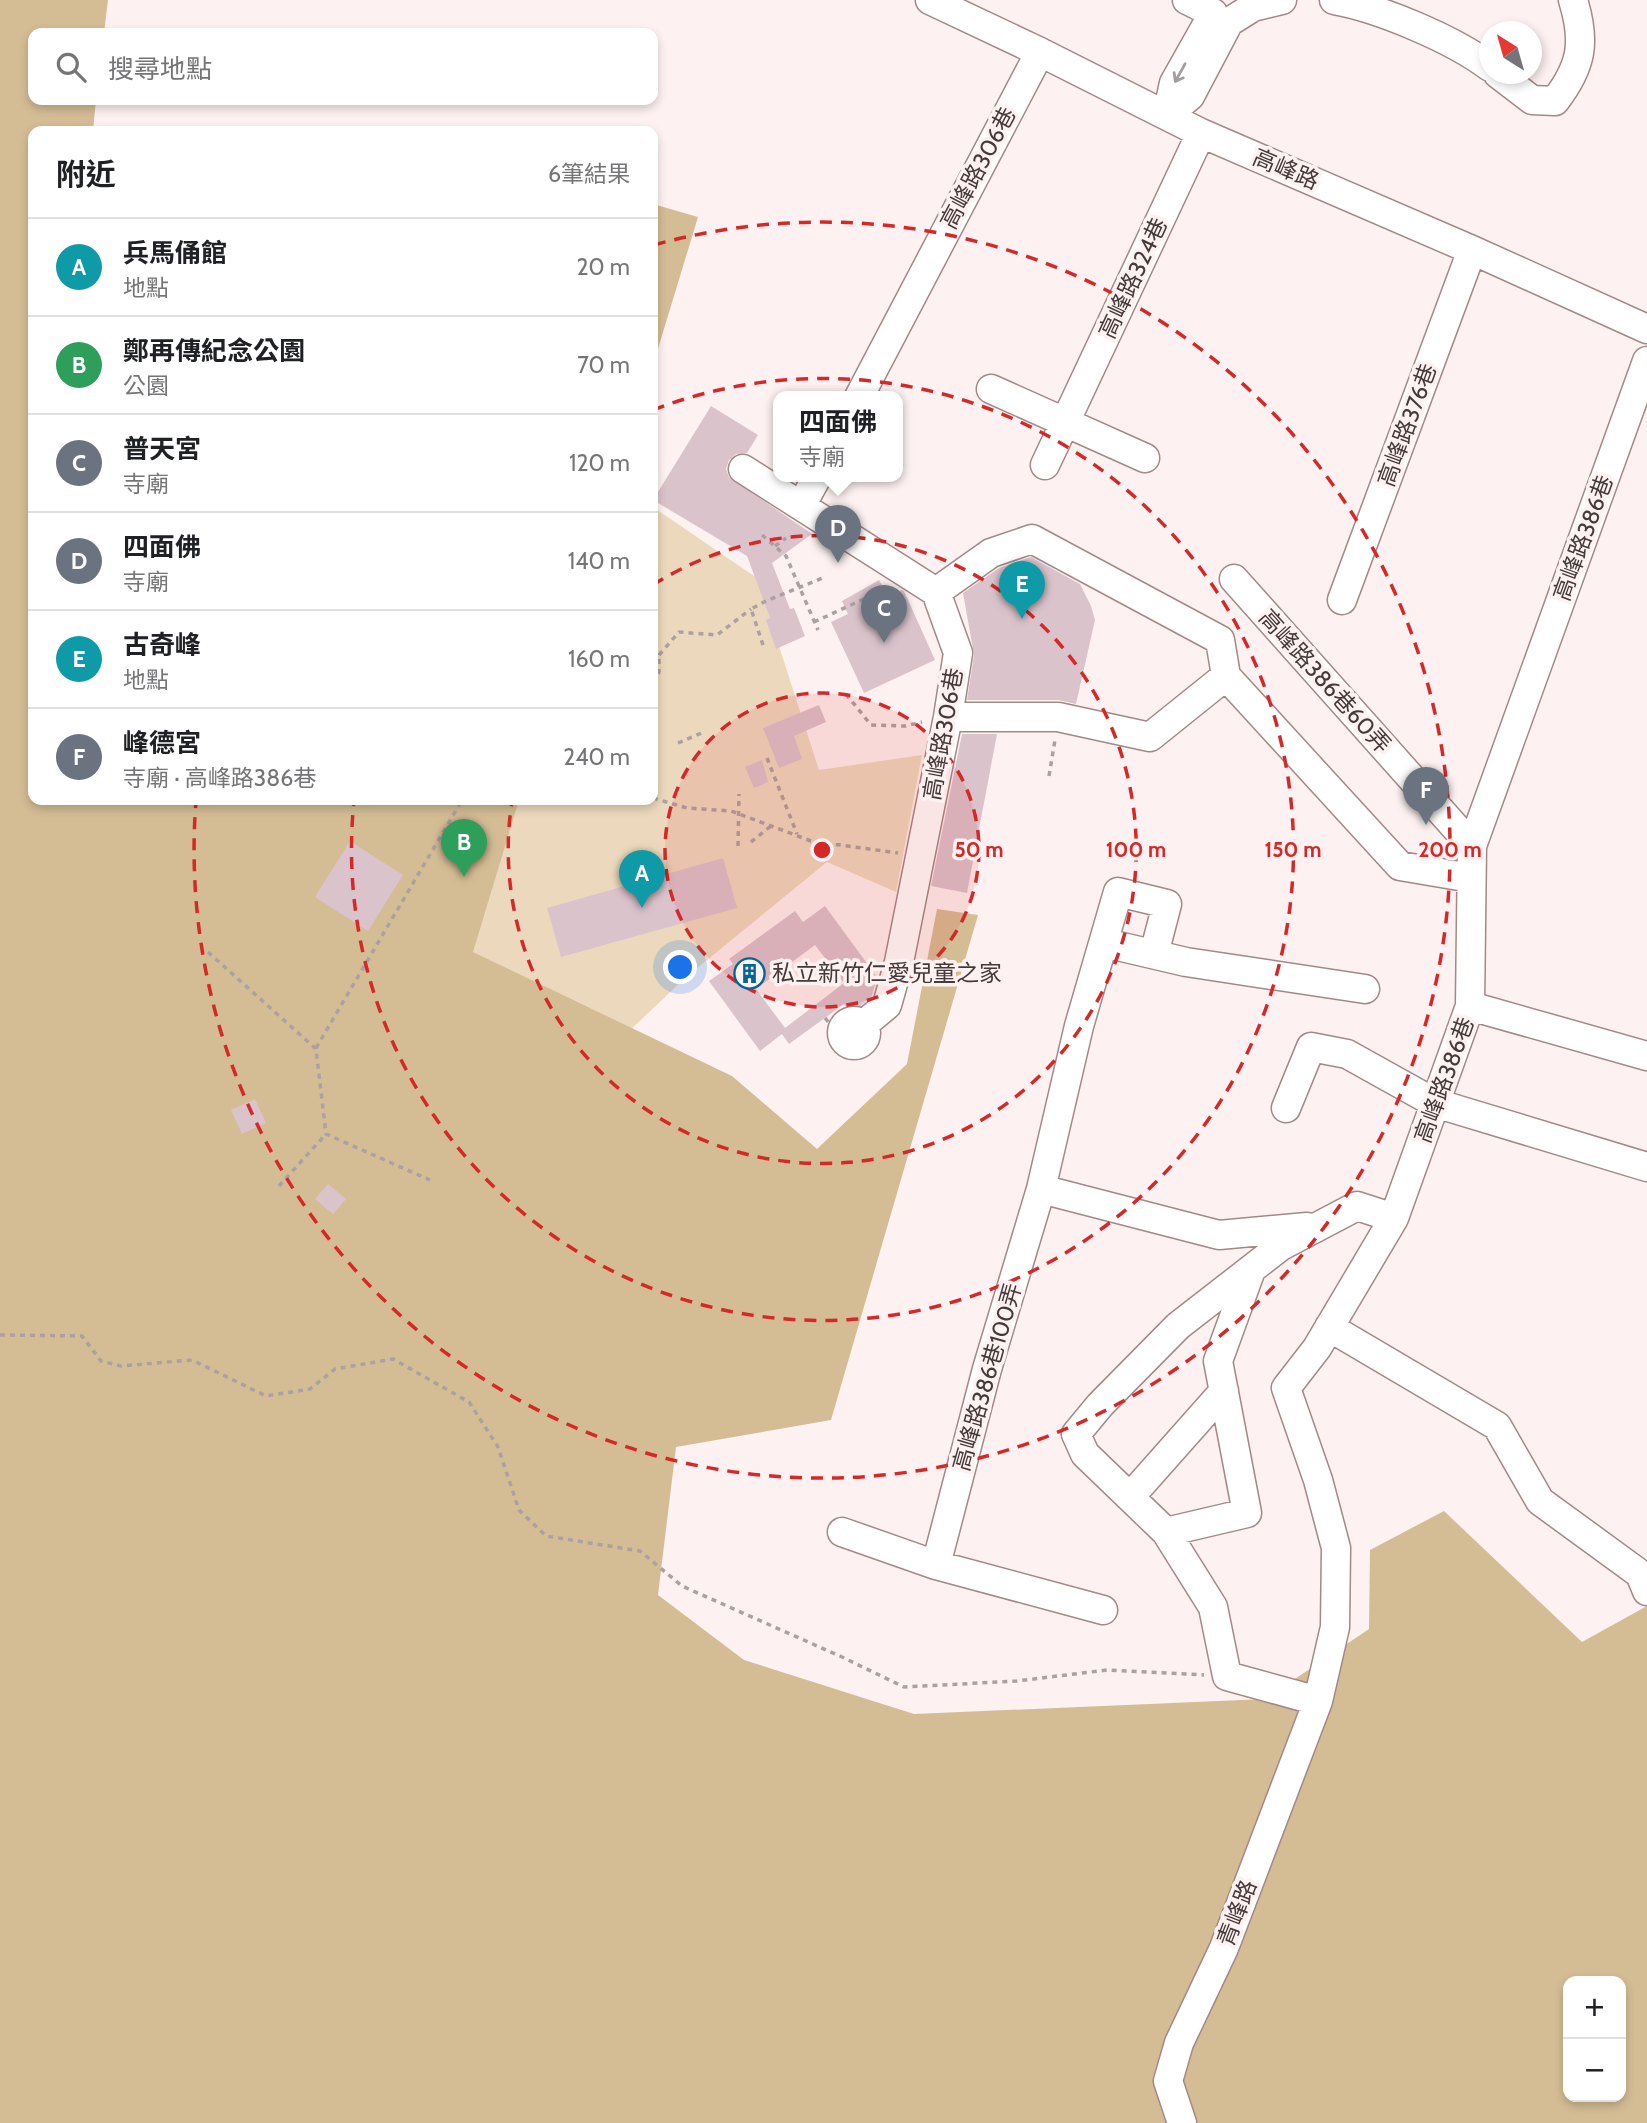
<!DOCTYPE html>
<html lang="zh-TW">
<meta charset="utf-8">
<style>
:root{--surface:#fff;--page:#f6f6f6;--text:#202124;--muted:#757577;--line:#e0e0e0;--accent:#b45309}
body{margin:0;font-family:Cabin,"Noto Sans TC",sans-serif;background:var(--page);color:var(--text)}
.controls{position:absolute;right:21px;bottom:21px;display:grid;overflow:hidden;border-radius:14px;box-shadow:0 4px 10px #0003}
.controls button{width:63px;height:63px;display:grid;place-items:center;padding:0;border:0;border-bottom:2px solid var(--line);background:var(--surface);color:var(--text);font:35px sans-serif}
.compass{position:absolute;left:1479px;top:21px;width:63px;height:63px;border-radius:50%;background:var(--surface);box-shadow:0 4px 10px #0003;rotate:323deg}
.you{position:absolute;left:681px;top:968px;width:24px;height:24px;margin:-18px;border:5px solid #fff;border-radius:50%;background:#1a73e8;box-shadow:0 0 0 10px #1a73e833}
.badge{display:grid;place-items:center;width:46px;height:46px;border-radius:50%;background:var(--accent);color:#fff;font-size:23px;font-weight:700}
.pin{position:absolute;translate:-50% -58px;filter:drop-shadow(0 2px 4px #0008)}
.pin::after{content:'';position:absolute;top:37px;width:24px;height:21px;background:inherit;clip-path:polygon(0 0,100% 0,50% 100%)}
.popup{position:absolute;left:773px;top:391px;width:130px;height:91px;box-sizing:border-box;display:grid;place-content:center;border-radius:14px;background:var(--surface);filter:drop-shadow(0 2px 5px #0005);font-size:23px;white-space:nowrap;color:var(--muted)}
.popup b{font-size:26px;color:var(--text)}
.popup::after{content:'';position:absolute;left:50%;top:100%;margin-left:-14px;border:14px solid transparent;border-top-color:var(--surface)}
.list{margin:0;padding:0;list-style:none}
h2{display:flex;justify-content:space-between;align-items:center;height:91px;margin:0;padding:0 28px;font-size:30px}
h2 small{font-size:23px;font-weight:400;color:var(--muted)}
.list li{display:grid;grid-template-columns:46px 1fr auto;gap:21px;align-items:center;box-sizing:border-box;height:98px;padding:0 28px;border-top:2px solid var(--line)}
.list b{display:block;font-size:26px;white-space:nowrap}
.list p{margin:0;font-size:23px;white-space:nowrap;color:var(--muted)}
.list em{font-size:23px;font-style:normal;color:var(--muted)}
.icon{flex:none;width:38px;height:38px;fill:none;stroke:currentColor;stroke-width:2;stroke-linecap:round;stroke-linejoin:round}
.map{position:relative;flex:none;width:1647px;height:2123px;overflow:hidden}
.search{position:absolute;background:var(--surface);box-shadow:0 4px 10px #0003;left:28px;top:28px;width:630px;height:77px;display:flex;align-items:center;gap:18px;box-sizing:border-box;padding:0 24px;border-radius:14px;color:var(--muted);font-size:26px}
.panel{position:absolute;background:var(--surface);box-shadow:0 4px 10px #0003;left:28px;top:126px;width:630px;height:679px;border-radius:14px}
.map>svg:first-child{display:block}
.green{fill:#ecd9bd}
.forest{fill:#d4bc95;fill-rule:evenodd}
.building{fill:#dbc3cc;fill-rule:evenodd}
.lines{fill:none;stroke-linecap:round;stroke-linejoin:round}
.minor-casing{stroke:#a28988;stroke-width:31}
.path{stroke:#aca1a0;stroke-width:3.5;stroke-dasharray:5 5;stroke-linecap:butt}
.minor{stroke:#fff;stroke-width:28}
.oneway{stroke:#a29c9c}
.ring{fill:none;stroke:#d62828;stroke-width:3.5;stroke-dasharray:12 9}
.labels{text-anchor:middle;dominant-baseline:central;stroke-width:7;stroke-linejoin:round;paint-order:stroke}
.street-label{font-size:23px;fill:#443a39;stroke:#fdf2f1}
.poi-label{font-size:23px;fill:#443a39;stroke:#fdf2f1;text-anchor:start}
.centre{fill:#d62828;stroke:#fdf2f1;stroke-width:3.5}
.ring-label{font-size:21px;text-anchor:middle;font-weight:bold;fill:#d62828;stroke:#fdf2f1;stroke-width:7;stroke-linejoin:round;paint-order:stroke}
</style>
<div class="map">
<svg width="1647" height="2123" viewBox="0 0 1647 2123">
<rect width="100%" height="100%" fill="#fdf2f1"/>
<path class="green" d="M653,507L757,578L819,770L922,755L896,892L827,862L685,978L378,1270L200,800H653Z"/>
<path class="forest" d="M0,0H108L104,33H33V100H96L93,131H33V800H519L473,952L732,1076L817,1149L907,1064L937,909L978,915L831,1420L676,1447L658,1595L744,1660L914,1714L1265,1699L1369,1629L1370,1550L1444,1511L1582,1642L1647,1606V2123H0ZM1568,1981H1621V2097H1568Z
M653,204L698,217L653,365Z"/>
<path class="building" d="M711,406L758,435L747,453L736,454L729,460L726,469L729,477L812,534L772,563L790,609L794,608L805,636L776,649L766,620L770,618L747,556L653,500Z
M1031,557L1080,584L1091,606L1095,620L1076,704L1058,700H967L974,655L963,593L999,568Z
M879,580L888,596L902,590L904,591L935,660L864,693L831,622L848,614L842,601Z
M819,705L826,722L794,736L802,759L779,768L763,728Z
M962,734H997L967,893L931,886Z
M762,760L768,782L754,788L745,767Z
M350,841L403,875L368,931L315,897Z
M723,858L737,908L561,957L547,908Z
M825,906L877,977L872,996L851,1014L844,1004L789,1044L782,1034L760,1051L709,981L733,964L729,959L795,911L803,922ZM815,945L844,983L785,1028L756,989Z
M255,1099L266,1123L242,1134L231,1110Z
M328,1184L346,1199L333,1214L315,1199Z"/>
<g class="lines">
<defs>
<path id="minor" d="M930,0L1040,52L1201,133L1472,250L1647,329
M1187,0L1213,13
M1334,0C1379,8 1453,39 1490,67
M1498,74L1532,100L1555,101C1582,66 1586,42 1573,0
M1167,115L1190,96L1229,22L1253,7L1282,0
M1167,115L1174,83L1205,28
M991,389L1145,458
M859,397L1040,52
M1045,465L1201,133
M743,469L936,592L958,653L948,717L899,962L887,1005L863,1025
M801,506L817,477
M1234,579L1472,846
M936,592L991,553L1032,539L1220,640L1226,676
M1342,600L1472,250
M948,717H1058L1150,737L1226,676L1400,866L1471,878
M1105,943L1186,962L1365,989
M1470,1006L1647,1056
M842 1033a12 12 0 1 1 24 0a12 12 0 1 1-24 0Z
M1286,1108L1311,1047L1347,1054L1435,1103L1647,1167
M1041,1189L1219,1235L1307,1227
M1329,1327L1497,1426L1540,1501L1640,1574L1647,1591
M1130,1497L1224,1391
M842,1532L936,1565L1103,1610
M1166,1532L1247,1513L1218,1361L1251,1270
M936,1565L987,1369L1041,1189L1079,1026L1118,892L1167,904L1154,954
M1318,1701L1227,1676L1213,1607L1166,1532L1085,1454L1076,1434L1100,1405L1178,1326L1281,1246L1357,1206L1394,1218
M1182,2123L1168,2081L1179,2043L1224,1948L1318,1701L1335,1627L1336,1548L1318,1480L1286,1388L1317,1348L1394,1218L1470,1006L1472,846L1647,361"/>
</defs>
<use href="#minor" class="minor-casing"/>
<path class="path" d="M762,535L786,556L818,630
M775,546L786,538
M814,622L866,598L872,589
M763,645L751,609L766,601L825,577
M653,654L659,655V672L653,683
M659,655L679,632L717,635L751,609
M846,694L871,725L905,726L922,722
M678,743L704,732
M767,758L797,834
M1049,776L1055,740
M653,798L687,808L731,811L811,841L898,853
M751,842L771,826
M738,846L739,794
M208,952L316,1049L326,1134L430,1180
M825,1018L841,1037
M316,1048L462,800
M279,1186L326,1134
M0,1335L82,1336L101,1361L121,1366L192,1360L266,1396L310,1389L335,1369L393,1359L469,1402L498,1447L519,1510L546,1536L640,1551L682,1586L842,1657L904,1687L1017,1681L1107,1670L1204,1675"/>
<use href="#minor" class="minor"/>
</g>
<defs><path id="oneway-shaft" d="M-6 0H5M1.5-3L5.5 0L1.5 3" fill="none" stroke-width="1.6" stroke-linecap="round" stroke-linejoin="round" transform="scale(1.75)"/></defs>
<use class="oneway" href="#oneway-shaft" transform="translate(1180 73) rotate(119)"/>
<circle cx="822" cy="850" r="157" fill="#d62828" fill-opacity=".12"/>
<g class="ring">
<circle cx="822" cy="850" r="157"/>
<path d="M653 585A314 314 0 1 1 512 801"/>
<path d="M653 410A471 471 0 1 1 354 801"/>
<path d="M654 245A628 628 0 1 1 196 801"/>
</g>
<defs>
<symbol id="building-ring" viewBox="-11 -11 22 22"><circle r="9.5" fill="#fdf2f1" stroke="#046695" stroke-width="1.5"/><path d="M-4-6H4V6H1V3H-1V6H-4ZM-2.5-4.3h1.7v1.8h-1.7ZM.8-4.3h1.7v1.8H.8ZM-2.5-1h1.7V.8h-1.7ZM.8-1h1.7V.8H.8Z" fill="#046695"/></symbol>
</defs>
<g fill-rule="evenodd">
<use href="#building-ring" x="732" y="956" width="35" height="35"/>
</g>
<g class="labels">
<g class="street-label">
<text transform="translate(978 168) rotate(-62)">高峰路306巷</text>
<text transform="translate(1286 169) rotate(23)">高峰路</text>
<text transform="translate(1133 278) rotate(-65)">高峰路324巷</text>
<text transform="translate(1407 425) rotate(-70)">高峰路376巷</text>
<text transform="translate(1583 538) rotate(-70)">高峰路386巷</text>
<text transform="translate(1325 681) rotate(48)">高峰路386巷60弄</text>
<text transform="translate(943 734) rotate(-80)">高峰路306巷</text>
<text transform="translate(1444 1080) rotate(-70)">高峰路386巷</text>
<text transform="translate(987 1377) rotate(-74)">高峰路386巷100弄</text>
<text transform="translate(1237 1913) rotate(-69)">青峰路</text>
</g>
<g class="poi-label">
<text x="772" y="973">私立新竹仁愛兒童之家</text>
</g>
</g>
<circle cx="822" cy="850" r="10" class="centre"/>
<g class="ring-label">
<text x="979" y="857">50 m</text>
<text x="1136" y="857">100 m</text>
<text x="1293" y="857">150 m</text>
<text x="1450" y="857">200 m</text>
</g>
</svg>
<div class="controls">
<button>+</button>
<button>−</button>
</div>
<svg class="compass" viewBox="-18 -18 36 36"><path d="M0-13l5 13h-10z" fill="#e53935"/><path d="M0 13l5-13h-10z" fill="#757577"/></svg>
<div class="you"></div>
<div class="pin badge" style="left:642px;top:908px;background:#0f9aa8">A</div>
<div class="pin badge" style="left:464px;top:877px;background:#2e9e5b">B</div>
<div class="pin badge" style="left:884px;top:643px;background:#6b7280">C</div>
<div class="pin badge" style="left:838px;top:563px;background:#6b7280">D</div>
<div class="popup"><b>四面佛</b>寺廟</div>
<div class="pin badge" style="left:1022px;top:619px;background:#0f9aa8">E</div>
<div class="pin badge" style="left:1426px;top:825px;background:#6b7280">F</div>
<div class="search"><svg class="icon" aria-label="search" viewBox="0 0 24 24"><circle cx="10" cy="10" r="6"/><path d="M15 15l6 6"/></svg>搜尋地點</div>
<section class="panel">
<h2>附近<small>6筆結果</small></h2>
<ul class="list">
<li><span class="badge" style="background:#0f9aa8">A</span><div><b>兵馬俑館</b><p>地點</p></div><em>20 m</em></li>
<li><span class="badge" style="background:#2e9e5b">B</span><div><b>鄭再傳紀念公園</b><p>公園</p></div><em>70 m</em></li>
<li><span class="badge" style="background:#6b7280">C</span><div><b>普天宮</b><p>寺廟</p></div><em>120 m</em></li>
<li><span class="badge" style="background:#6b7280">D</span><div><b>四面佛</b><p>寺廟</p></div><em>140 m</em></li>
<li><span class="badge" style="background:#0f9aa8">E</span><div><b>古奇峰</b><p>地點</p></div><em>160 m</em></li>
<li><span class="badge" style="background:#6b7280">F</span><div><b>峰德宮</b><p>寺廟 · 高峰路386巷</p></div><em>240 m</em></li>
</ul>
</section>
</div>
